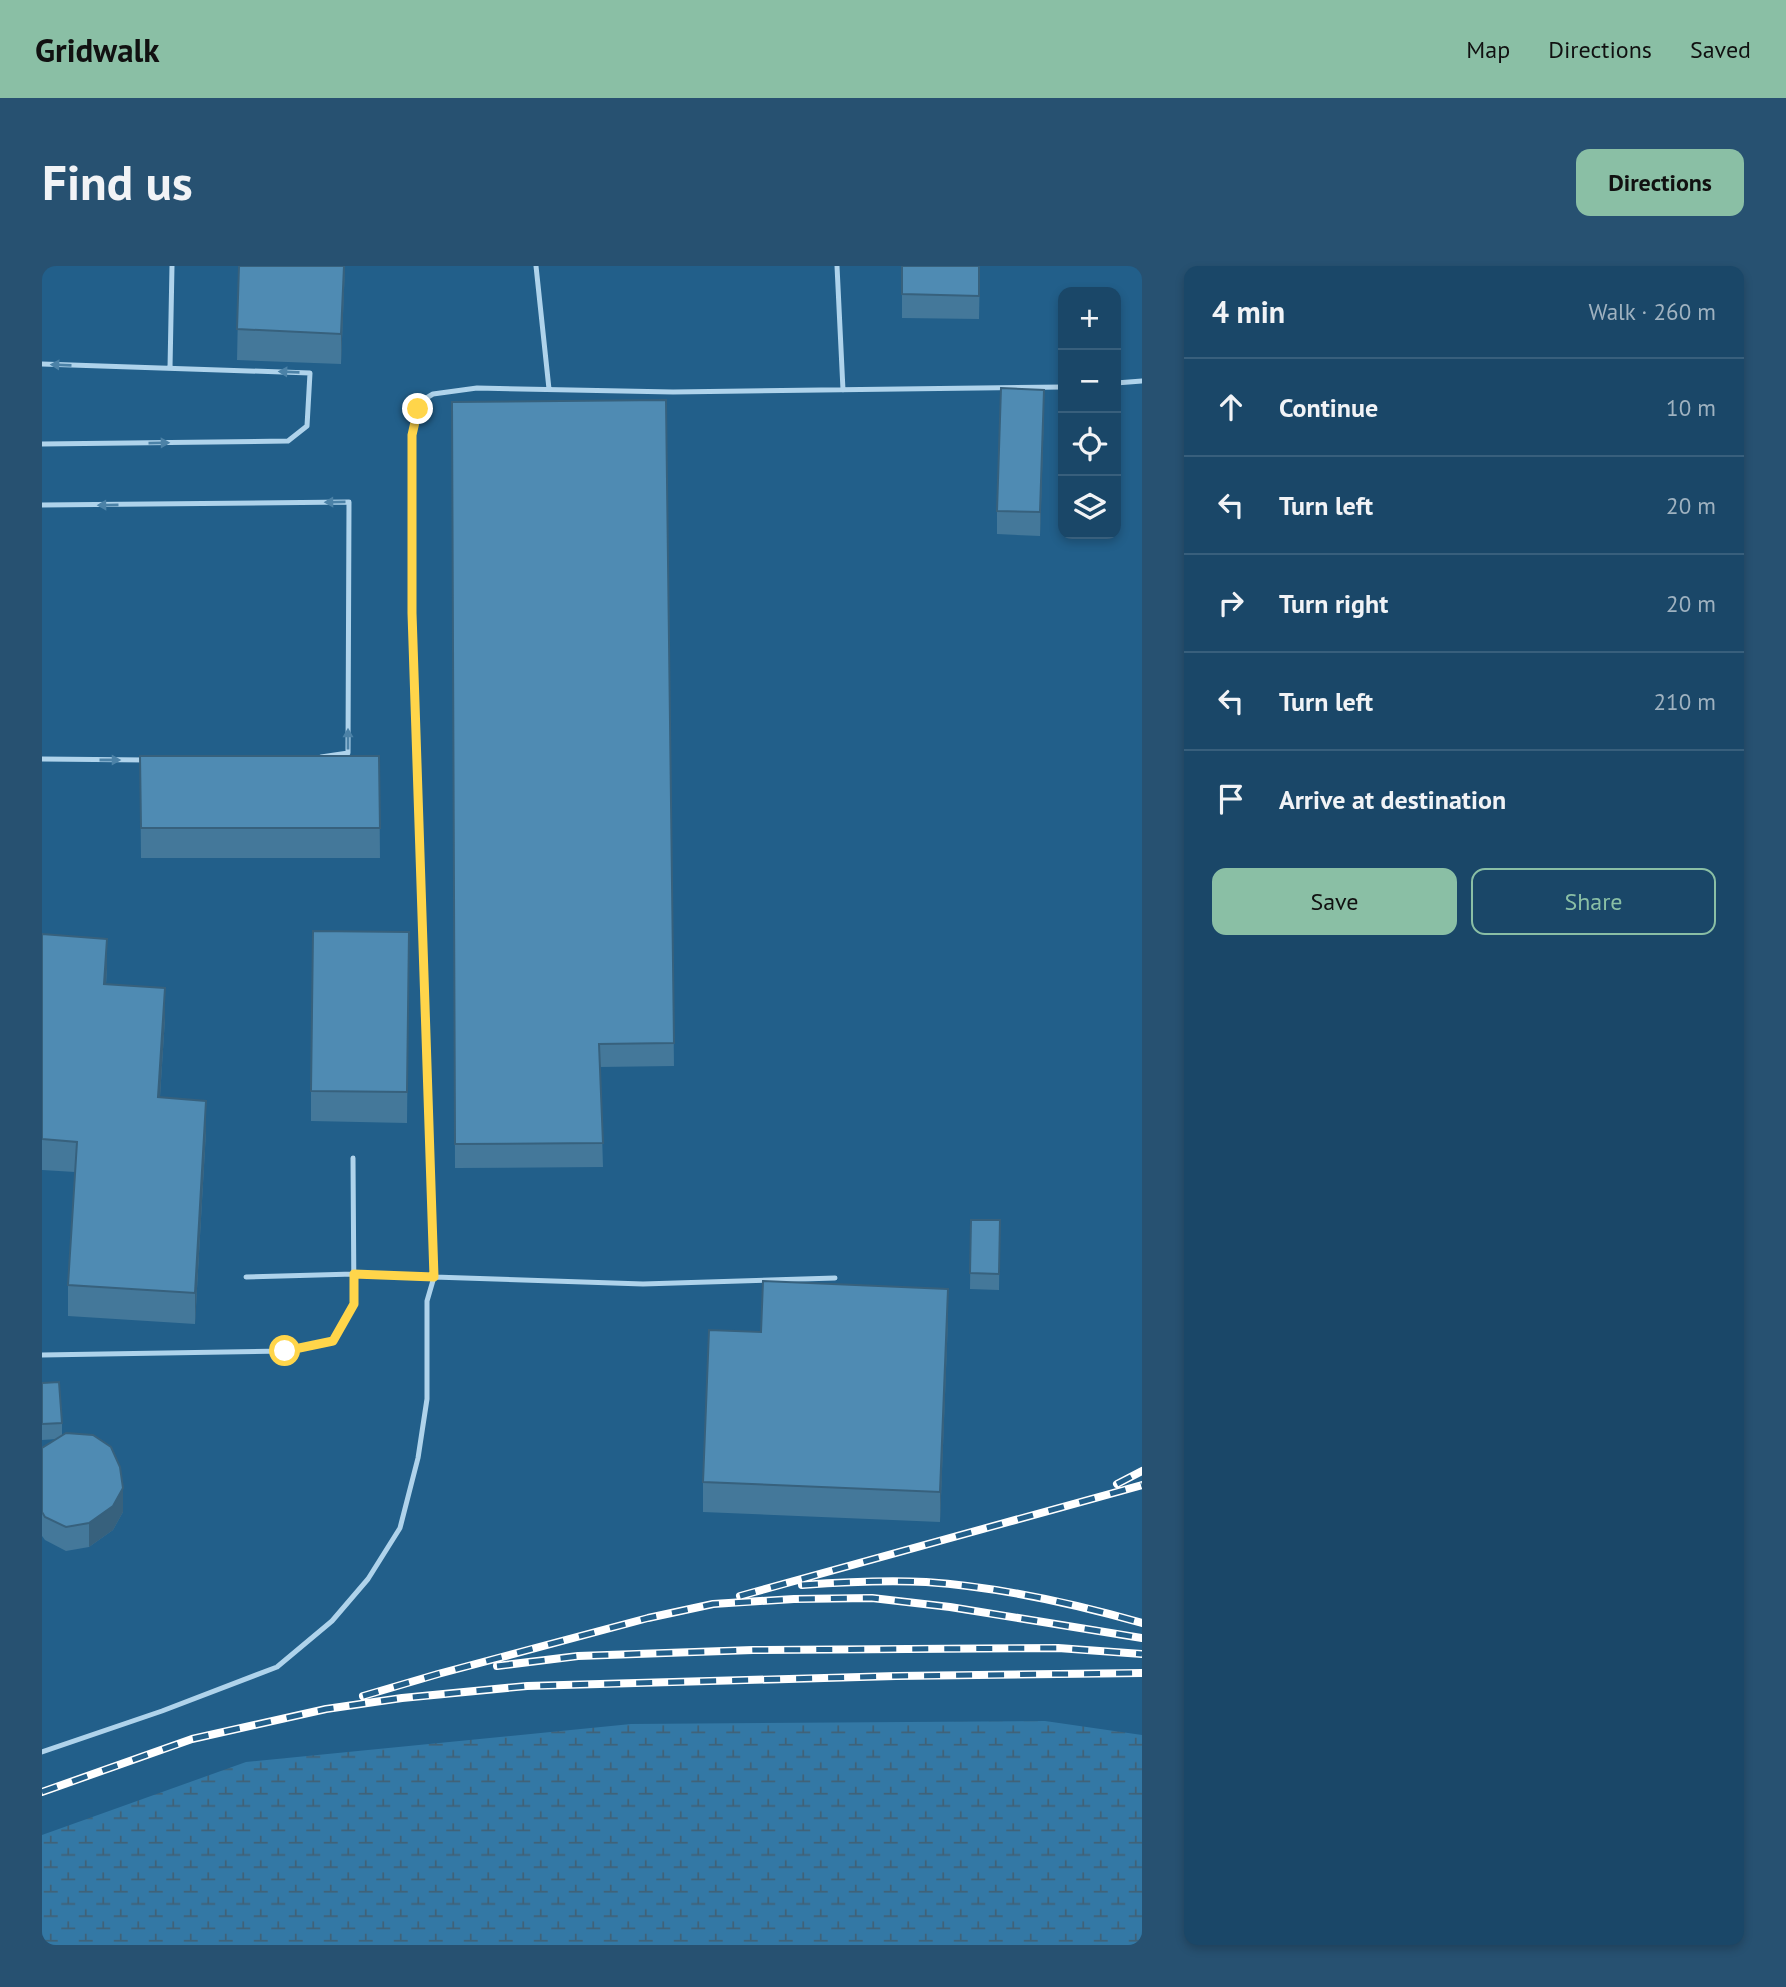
<!DOCTYPE html>
<meta charset="utf-8">
<style>
:root{--surface:#1a4768;--page:#275171;--text:#f1f3f6;--muted:#9fb2c0;--line:#385f7c;--accent:#8abfa5}
body{margin:0;font-family:"PT Sans",sans-serif;background:var(--page);color:var(--text)}
.controls{position:absolute;right:21px;top:21px;display:grid;overflow:hidden;border-radius:14px;box-shadow:0 4px 10px #0003}
.controls button{width:63px;height:63px;display:grid;place-items:center;padding:0;border:0;border-bottom:2px solid var(--line);background:var(--surface);color:var(--text);font:35px sans-serif}
.stop{position:absolute;width:21px;height:21px;margin:-16px;border:5px solid #ffd54a;border-radius:50%;background:#fff}
.stop.end{background:#ffd54a;border-color:#fff;box-shadow:0 2px 7px #0008}
.list{margin:0;padding:0;list-style:none}
h2{display:flex;justify-content:space-between;align-items:center;height:91px;margin:0;padding:0 28px;font-size:30px}
h2 small{font-size:23px;font-weight:400;color:var(--muted)}
.list li{display:grid;grid-template-columns:46px 1fr auto;gap:21px;align-items:center;box-sizing:border-box;height:98px;padding:0 28px;border-top:2px solid var(--line)}
.list b{display:block;font-size:26px;white-space:nowrap}
.list em{font-size:23px;font-style:normal;color:var(--muted)}
.actions{display:flex;gap:14px;padding:21px 28px}
.actions a{flex:1;padding:16px 0;border:2px solid var(--accent);border-radius:14px;text-align:center;font-size:24px;color:var(--accent)}
.actions .main{background:var(--accent);color:#111}
.icon{flex:none;width:38px;height:38px;fill:none;stroke:currentColor;stroke-width:2;stroke-linecap:round;stroke-linejoin:round}
.map{position:relative;flex:none;width:1100px;height:1679px;overflow:hidden;border-radius:14px}
header{display:flex;align-items:center;gap:42px;box-sizing:border-box;height:98px;padding:0 35px;background:var(--accent);color:#111}
header strong{font-size:33px}
nav{display:flex;gap:38px;margin-inline-start:auto;font-size:24px}
.intro{display:flex;align-items:center;justify-content:space-between;box-sizing:border-box;height:168px;padding:0 42px}
h1{margin:0;font-size:49px}
.button{padding:18px 32px;border-radius:14px;background:var(--accent);color:#111;font-size:24px;font-weight:700}
main{display:flex;gap:42px;padding:0 42px}
aside{flex:1;background:var(--surface);border-radius:14px;box-shadow:0 4px 10px #0003}
.map>svg:first-child{display:block}
.wetland{fill:url(#wetland-marsh)}
.lines{fill:none;stroke-linecap:round;stroke-linejoin:round}
.service{stroke:#afd3eb;stroke-width:5}
.rail-casing{stroke:#fff;stroke-width:8}
.rail{stroke:#225f8a;stroke-width:5;stroke-dasharray:16;stroke-linecap:butt}
.wall{fill:#44789a}
.shaded-wall{fill:#37617d}
.building{fill:#4f8bb3;stroke:#37617d;stroke-width:2}
.oneway{fill:#4c82a7}
.route{stroke:#ffd54a;stroke-width:9}
</style>
<header>
<strong>Gridwalk</strong>
<nav><a>Map</a><a>Directions</a><a>Saved</a></nav>
</header>
<div class="intro"><h1>Find us</h1><a class="button">Directions</a></div>
<main>
<div class="map">
<svg width="1100" height="1679" viewBox="0 0 1100 1679">
<defs>
<pattern id="wetland-marsh" width="20" height="14" patternUnits="userSpaceOnUse" patternTransform="scale(1.75)"><rect width="20" height="14" fill="#3378a5"/><path d="M1 5h8M5 5V1M11 12h8M15 12V8" fill="none" stroke="#406278"/></pattern>
</defs>
<rect width="100%" height="100%" fill="#225f8a"/>
<path class="wetland" d="M1003,1455L1100,1469V1679H0V1569L204,1496L589,1458Z"/>
<g class="lines">
<path class="service" d="M494,0L507,123
M795,0L801,124
M0,98L268,107L265,160L246,175L0,178
M128,102L130,0
M1074,117L1100,115
M0,239L307,236L306,487L279,491
M0,493L105,494
M204,1011L312,1008L392,1011L370,347V169L381,134L391,128L435,122L631,126L1021,121
M0,1089L243,1085L291,1075L312,1038L311,892
M0,1486L120,1445L235,1401L290,1355L326,1313L358,1262L376,1192L385,1133V1035L392,1011L601,1018L793,1012"/>
<defs>
<path id="rail" d="M1075,1218L1100,1205
M760,1319C801,1316 843,1314 884,1316C957,1321 1030,1337 1100,1357
M698,1330L1100,1219
M455,1400L536,1390L711,1384L1016,1382L1100,1388
M321,1430L396,1408L606,1352L671,1338L752,1333L830,1332L908,1341L1100,1372
M0,1526L150,1473L284,1443L360,1432L485,1420L854,1410L1100,1407"/>
</defs>
<use href="#rail" class="rail-casing"/>
<use href="#rail" class="rail"/>
</g>
<path class="wall" d="M197,0H303L299,98L195,94Z
M860,0H938L937,53L860,52Z
M624,134L632,800L558,801L561,901L413,902L410,136Z
M1002,147L998,270L955,268V245Z
M98,490H337L338,592H99Z
M367,666L365,857L269,855V825Z
M0,668L65,703L64,718L123,752L118,831L164,865L153,1058L26,1050V1019L33,906L0,904Z
M929,954H958L957,1024L928,1023Z
M906,1053L898,1256L661,1246V1216L719,1066Z
M0,1117L20,1157V1170L81,1246L71,1264L47,1281L24,1285L3,1274L0,1270V1182L15,1173L0,1174Z"/>
<path class="shaded-wall" d="M302,0H303L299,98V68Z
M1002,124V147L998,270V246Z
M65,673V703L62,748V718Z
M123,722V752L116,862V831Z
M164,835V865L153,1058V1027Z
M906,1023V1053L898,1256V1226Z
M81,1222V1246L71,1264L47,1281V1257Z"/>
<path class="building" d="M197,0H302L299,68L195,63Z
M860,0H937V30L860,28Z
M959,122L1002,124L998,246L955,245Z
M624,134L632,777L557,778L561,877L413,878L410,136Z
M98,490H337L338,562H99Z
M271,665L367,666L365,826L269,825Z
M0,668L65,673L62,718L123,722L116,831L164,835L153,1027L26,1019L35,876L0,873Z
M929,954H958L957,1008L928,1007Z
M721,1015L906,1023L898,1226L661,1216L667,1064L719,1066Z
M17,1116L20,1157L0,1158V1117Z
M24,1167L51,1169L69,1181L78,1201L81,1222L71,1240L47,1257L24,1261L3,1251L0,1246V1182Z"/>
<defs><path id="oneway-solid" d="M-6-.8H1V-3.2L6.5 0L1 3.2V.8H-6Z" transform="scale(1.75)"/></defs>
<g class="oneway">
<use href="#oneway-solid" transform="translate(19 99) rotate(-178)"/>
<use href="#oneway-solid" transform="translate(247 106) rotate(-178)"/>
<use href="#oneway-solid" transform="translate(117 177) rotate(-1)"/>
<use href="#oneway-solid" transform="translate(293 236) rotate(179)"/>
<use href="#oneway-solid" transform="translate(66 239) rotate(179)"/>
<use href="#oneway-solid" transform="translate(306 473) rotate(-90)"/>
<use href="#oneway-solid" transform="translate(68 494)"/>
</g>
<g class="lines">
<path class="route" d="M243,1085L291,1075L312,1038V1008L392,1011L370,347V169L376,143"/>
</g>
</svg>
<div class="controls">
<button>+</button>
<button>−</button>
<button><svg class="icon" aria-label="locate" viewBox="0 0 24 24"><circle cx="12" cy="12" r="6"/><path d="M12 2v4M12 18v4M2 12h4M18 12h4"/></svg></button>
<button><svg class="icon" aria-label="layers" viewBox="0 0 24 24"><path d="M12 4l9 5-9 5-9-5zM3 14l9 5 9-5"/></svg></button>
</div>
<div class="stop" style="left:243px;top:1085px"></div>
<div class="stop end" style="left:376px;top:143px"></div>
</div>
<aside>
<h2>4 min<small>Walk · 260 m</small></h2>
<ul class="list">
<li><svg class="icon" aria-label="ahead" viewBox="0 0 24 24"><path d="M12 20V5M6 11l6-6 6 6"/></svg><div><b>Continue</b></div><em>10 m</em></li>
<li><svg class="icon" aria-label="left" viewBox="0 0 24 24"><path d="M17 20v-9H6M10 6l-5 5 5 5"/></svg><div><b>Turn left</b></div><em>20 m</em></li>
<li><svg class="icon" aria-label="right" viewBox="0 0 24 24"><path d="M7 20v-9h11M14 6l5 5-5 5"/></svg><div><b>Turn right</b></div><em>20 m</em></li>
<li><svg class="icon" aria-label="left" viewBox="0 0 24 24"><path d="M17 20v-9H6M10 6l-5 5 5 5"/></svg><div><b>Turn left</b></div><em>210 m</em></li>
<li><svg class="icon" aria-label="arrive" viewBox="0 0 24 24"><path d="M6 21V4h12l-3 4 3 4H6"/></svg><div><b>Arrive at destination</b></div></li>
</ul>
<div class="actions"><a class="main">Save</a><a>Share</a></div>
</aside>
</main>
